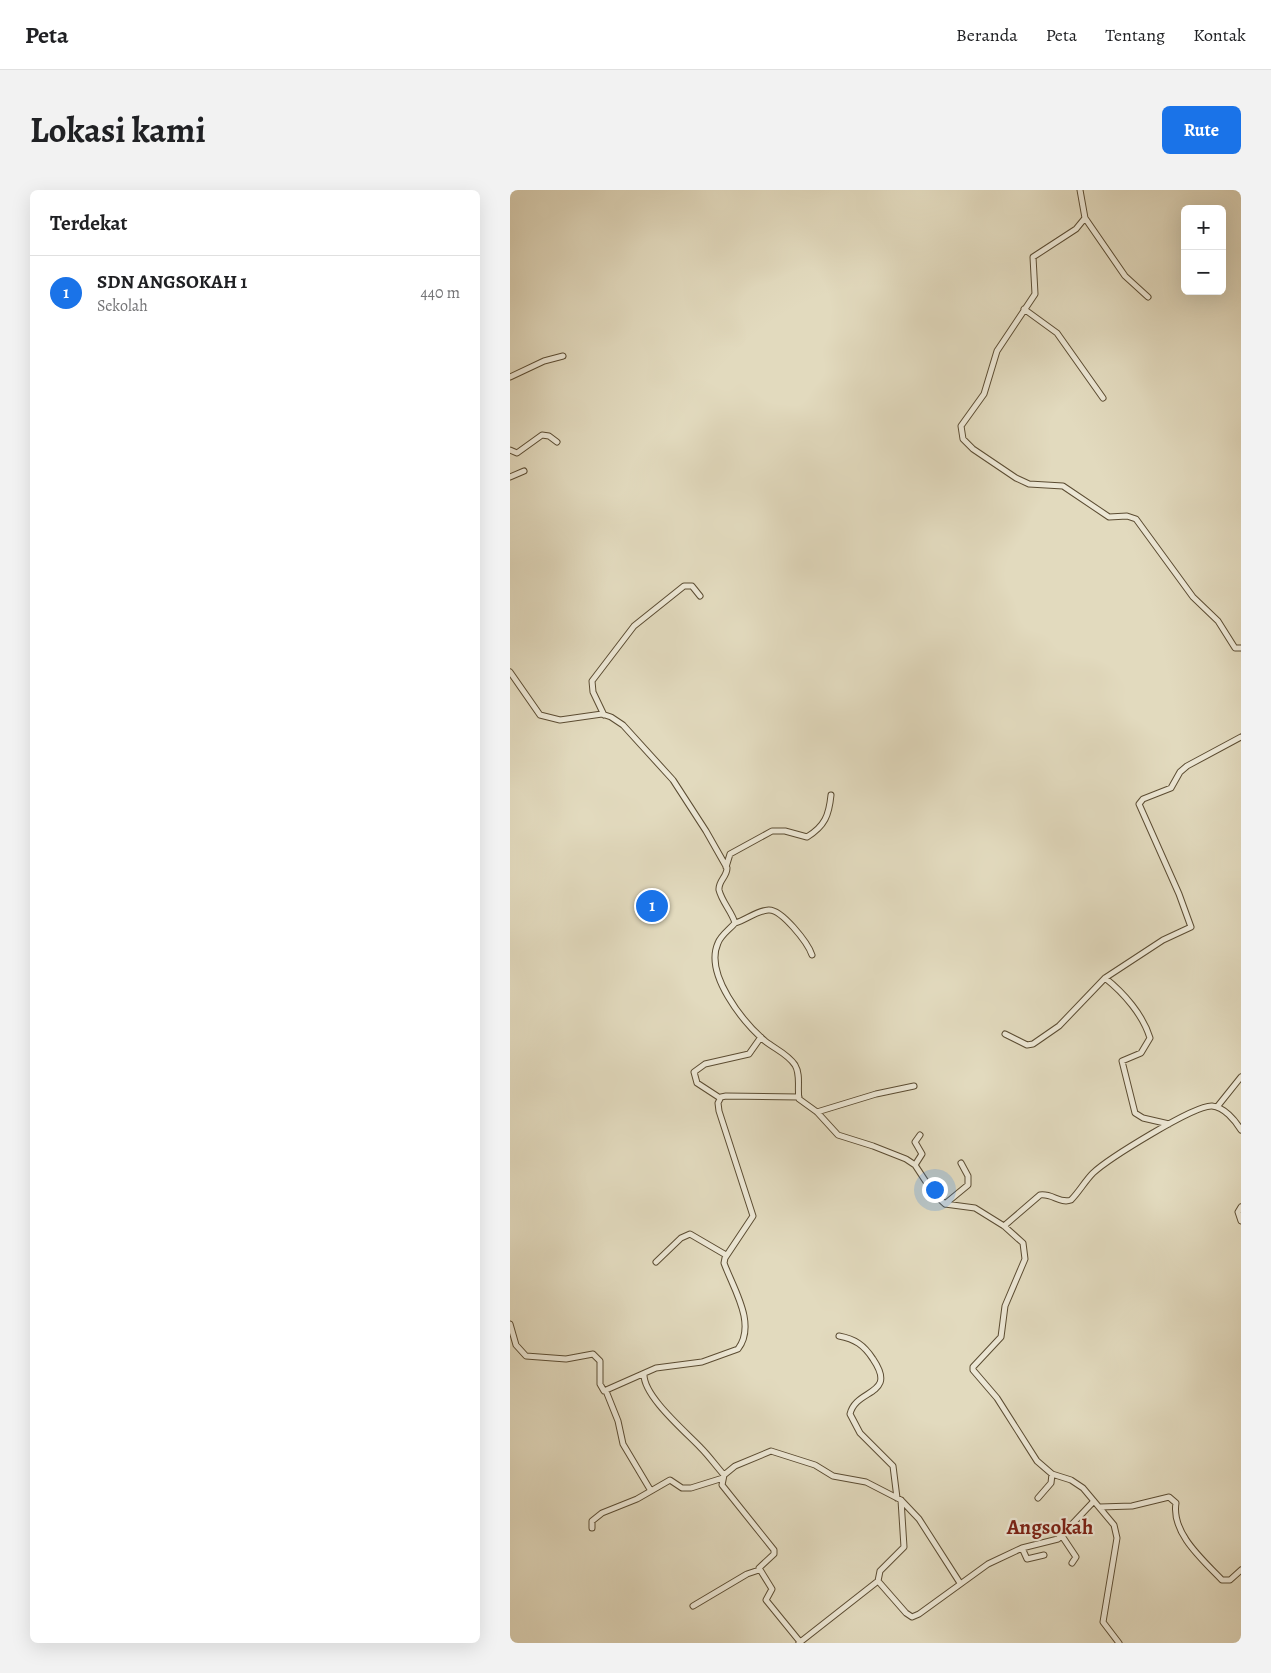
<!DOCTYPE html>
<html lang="id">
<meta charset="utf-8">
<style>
:root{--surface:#fff;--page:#f2f2f2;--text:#202124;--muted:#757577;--line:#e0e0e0;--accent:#1a73e8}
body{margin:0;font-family:Alegreya,serif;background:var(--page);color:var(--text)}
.controls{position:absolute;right:15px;top:15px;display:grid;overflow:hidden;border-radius:8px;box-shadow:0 5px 20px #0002}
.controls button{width:45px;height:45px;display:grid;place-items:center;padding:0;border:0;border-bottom:1px solid var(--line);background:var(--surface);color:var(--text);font:25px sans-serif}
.you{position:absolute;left:424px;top:999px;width:18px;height:18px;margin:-12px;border:4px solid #fff;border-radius:50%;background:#1a73e8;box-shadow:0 0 0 8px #1a73e833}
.badge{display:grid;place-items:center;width:32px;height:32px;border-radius:50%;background:var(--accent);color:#fff;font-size:16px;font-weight:700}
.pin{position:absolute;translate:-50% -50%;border:2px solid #fff;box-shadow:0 1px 5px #0006}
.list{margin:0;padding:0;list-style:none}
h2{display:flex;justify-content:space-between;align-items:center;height:65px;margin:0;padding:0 20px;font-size:21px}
h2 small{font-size:16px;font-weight:400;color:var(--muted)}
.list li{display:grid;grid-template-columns:32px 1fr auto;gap:15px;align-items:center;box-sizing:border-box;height:75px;padding:0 20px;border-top:1px solid var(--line)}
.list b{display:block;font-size:19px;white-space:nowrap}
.list p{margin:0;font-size:16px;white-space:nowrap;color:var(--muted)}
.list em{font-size:16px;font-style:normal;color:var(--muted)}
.map{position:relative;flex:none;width:731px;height:1453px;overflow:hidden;border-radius:8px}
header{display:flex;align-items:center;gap:30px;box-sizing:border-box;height:70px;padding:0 25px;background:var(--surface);border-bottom:1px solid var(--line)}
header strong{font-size:24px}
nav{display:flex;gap:28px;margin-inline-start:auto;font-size:18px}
.intro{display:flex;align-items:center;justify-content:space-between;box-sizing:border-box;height:120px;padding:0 30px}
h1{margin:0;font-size:35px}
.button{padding:12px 22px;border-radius:8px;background:var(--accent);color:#fff;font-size:18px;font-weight:700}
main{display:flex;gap:30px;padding:0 30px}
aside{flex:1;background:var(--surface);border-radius:8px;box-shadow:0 5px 20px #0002}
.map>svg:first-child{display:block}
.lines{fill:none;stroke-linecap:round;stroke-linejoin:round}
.minor-casing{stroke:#5b4c32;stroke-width:7}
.minor{stroke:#ece7d5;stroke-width:5}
.labels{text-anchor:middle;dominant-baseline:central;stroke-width:4.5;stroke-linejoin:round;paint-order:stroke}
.quarter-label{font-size:21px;font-weight:bold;fill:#7a1f14;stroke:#ece7d5}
</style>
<header>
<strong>Peta</strong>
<nav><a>Beranda</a><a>Peta</a><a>Tentang</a><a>Kontak</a></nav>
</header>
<div class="intro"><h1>Lokasi kami</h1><a class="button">Rute</a></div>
<main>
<aside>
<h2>Terdekat<small></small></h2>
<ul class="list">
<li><span class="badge">1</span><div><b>SDN ANGSOKAH 1</b><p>Sekolah</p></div><em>440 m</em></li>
</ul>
</aside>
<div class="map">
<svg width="731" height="1453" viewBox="0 0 731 1453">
<rect width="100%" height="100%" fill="#e2dabe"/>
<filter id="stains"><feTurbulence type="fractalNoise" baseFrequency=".004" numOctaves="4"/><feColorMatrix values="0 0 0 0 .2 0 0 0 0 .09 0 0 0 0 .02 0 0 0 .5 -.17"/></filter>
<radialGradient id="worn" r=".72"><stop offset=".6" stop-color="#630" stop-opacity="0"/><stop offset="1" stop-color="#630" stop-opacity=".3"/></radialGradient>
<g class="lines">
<defs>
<path id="minor" d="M570,0L575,28L566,39L523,67L525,104L487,161L474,204L451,236L453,249L463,259L506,288L519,294L553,296L599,327L617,326L626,329L683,407L708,431L725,458H731
M575,28L615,86L638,107
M514,119L547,143L593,208
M0,187L34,171L53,166
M0,260L7,263L32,245L39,246L47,252
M0,287L14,281
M0,482L30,525L50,530L92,524L101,527L113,535L163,590L196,641L217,678C217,687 208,691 209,700C212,712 222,722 225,733C219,740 211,745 208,753C194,784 233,832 255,851C265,859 278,864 285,875C291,885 287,898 289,909L307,922L328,945L363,956L396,969L405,975L424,1004L435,1014L465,1018L494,1036L513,1053L515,1069L495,1116L491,1147L463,1177V1180L487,1208L527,1271L542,1284L561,1290L573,1298L604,1335L607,1348L593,1432L609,1453
M94,525L83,502L82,491L124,436L174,396H182L190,406
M216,677L220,664L262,641H275L297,647C315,636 319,625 321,605
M225,733C236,730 246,721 258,720C271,718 298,753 302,765
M595,788C614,803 633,825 640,848L631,863L612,871L625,923L633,928L659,934
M495,844L517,855L523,854L549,836L595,788L653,750L681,737L669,704L629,614L633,609L661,598L670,582L677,576L731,547
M210,908L187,893L184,882L195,874L239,864L251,847
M707,917L731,887
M307,922L366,904L404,896
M405,975L412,964L405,952L410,945
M435,1014L458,995V986L451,973
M731,1017L728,1022L731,1031
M494,1036L530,1005C542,1003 550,1014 561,1010C569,1002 575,991 583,983C598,969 684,915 702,916C714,917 725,930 731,940
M146,1072L171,1048L180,1044L216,1065
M0,1134L6,1155L16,1166L56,1169L83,1164L90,1171V1194L94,1201L146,1178L192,1172L228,1159C247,1134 223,1098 214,1073L215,1068L243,1026L209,921L208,913L211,907L216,906L289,907
M329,1146C345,1149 354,1155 363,1169C388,1206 346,1198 340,1224L350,1243L383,1276L387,1308
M134,1184C133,1206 176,1242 191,1258C199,1266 206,1276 214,1285L225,1276L261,1261L305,1275L323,1286L356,1292L391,1310L409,1329L450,1393
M96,1201L108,1231L113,1254L141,1301
M214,1285L212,1295L264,1360V1364L249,1378L262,1399L256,1410L291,1453
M528,1308L541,1293L542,1284
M590,1317L622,1316L659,1307L666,1313C661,1343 693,1370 712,1390H720L731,1380
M82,1338V1331L92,1323L127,1309L160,1290L172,1298H181L213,1288
M552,1346L566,1367L562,1373
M512,1358L517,1369L534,1365
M368,1391L370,1381L394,1357L391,1310
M183,1416L237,1384L249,1380
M289,1453L368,1391L396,1423L402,1427L409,1424L478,1374L512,1358L548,1349L584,1311"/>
</defs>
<use href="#minor" class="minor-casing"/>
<use href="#minor" class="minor"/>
</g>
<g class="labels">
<g class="quarter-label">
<text x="540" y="1337">Angsokah</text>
</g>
</g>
<rect width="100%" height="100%" filter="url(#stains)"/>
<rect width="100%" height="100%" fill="url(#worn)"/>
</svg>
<div class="controls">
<button>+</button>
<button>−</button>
</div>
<div class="you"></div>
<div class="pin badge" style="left:142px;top:716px">1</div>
</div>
</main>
